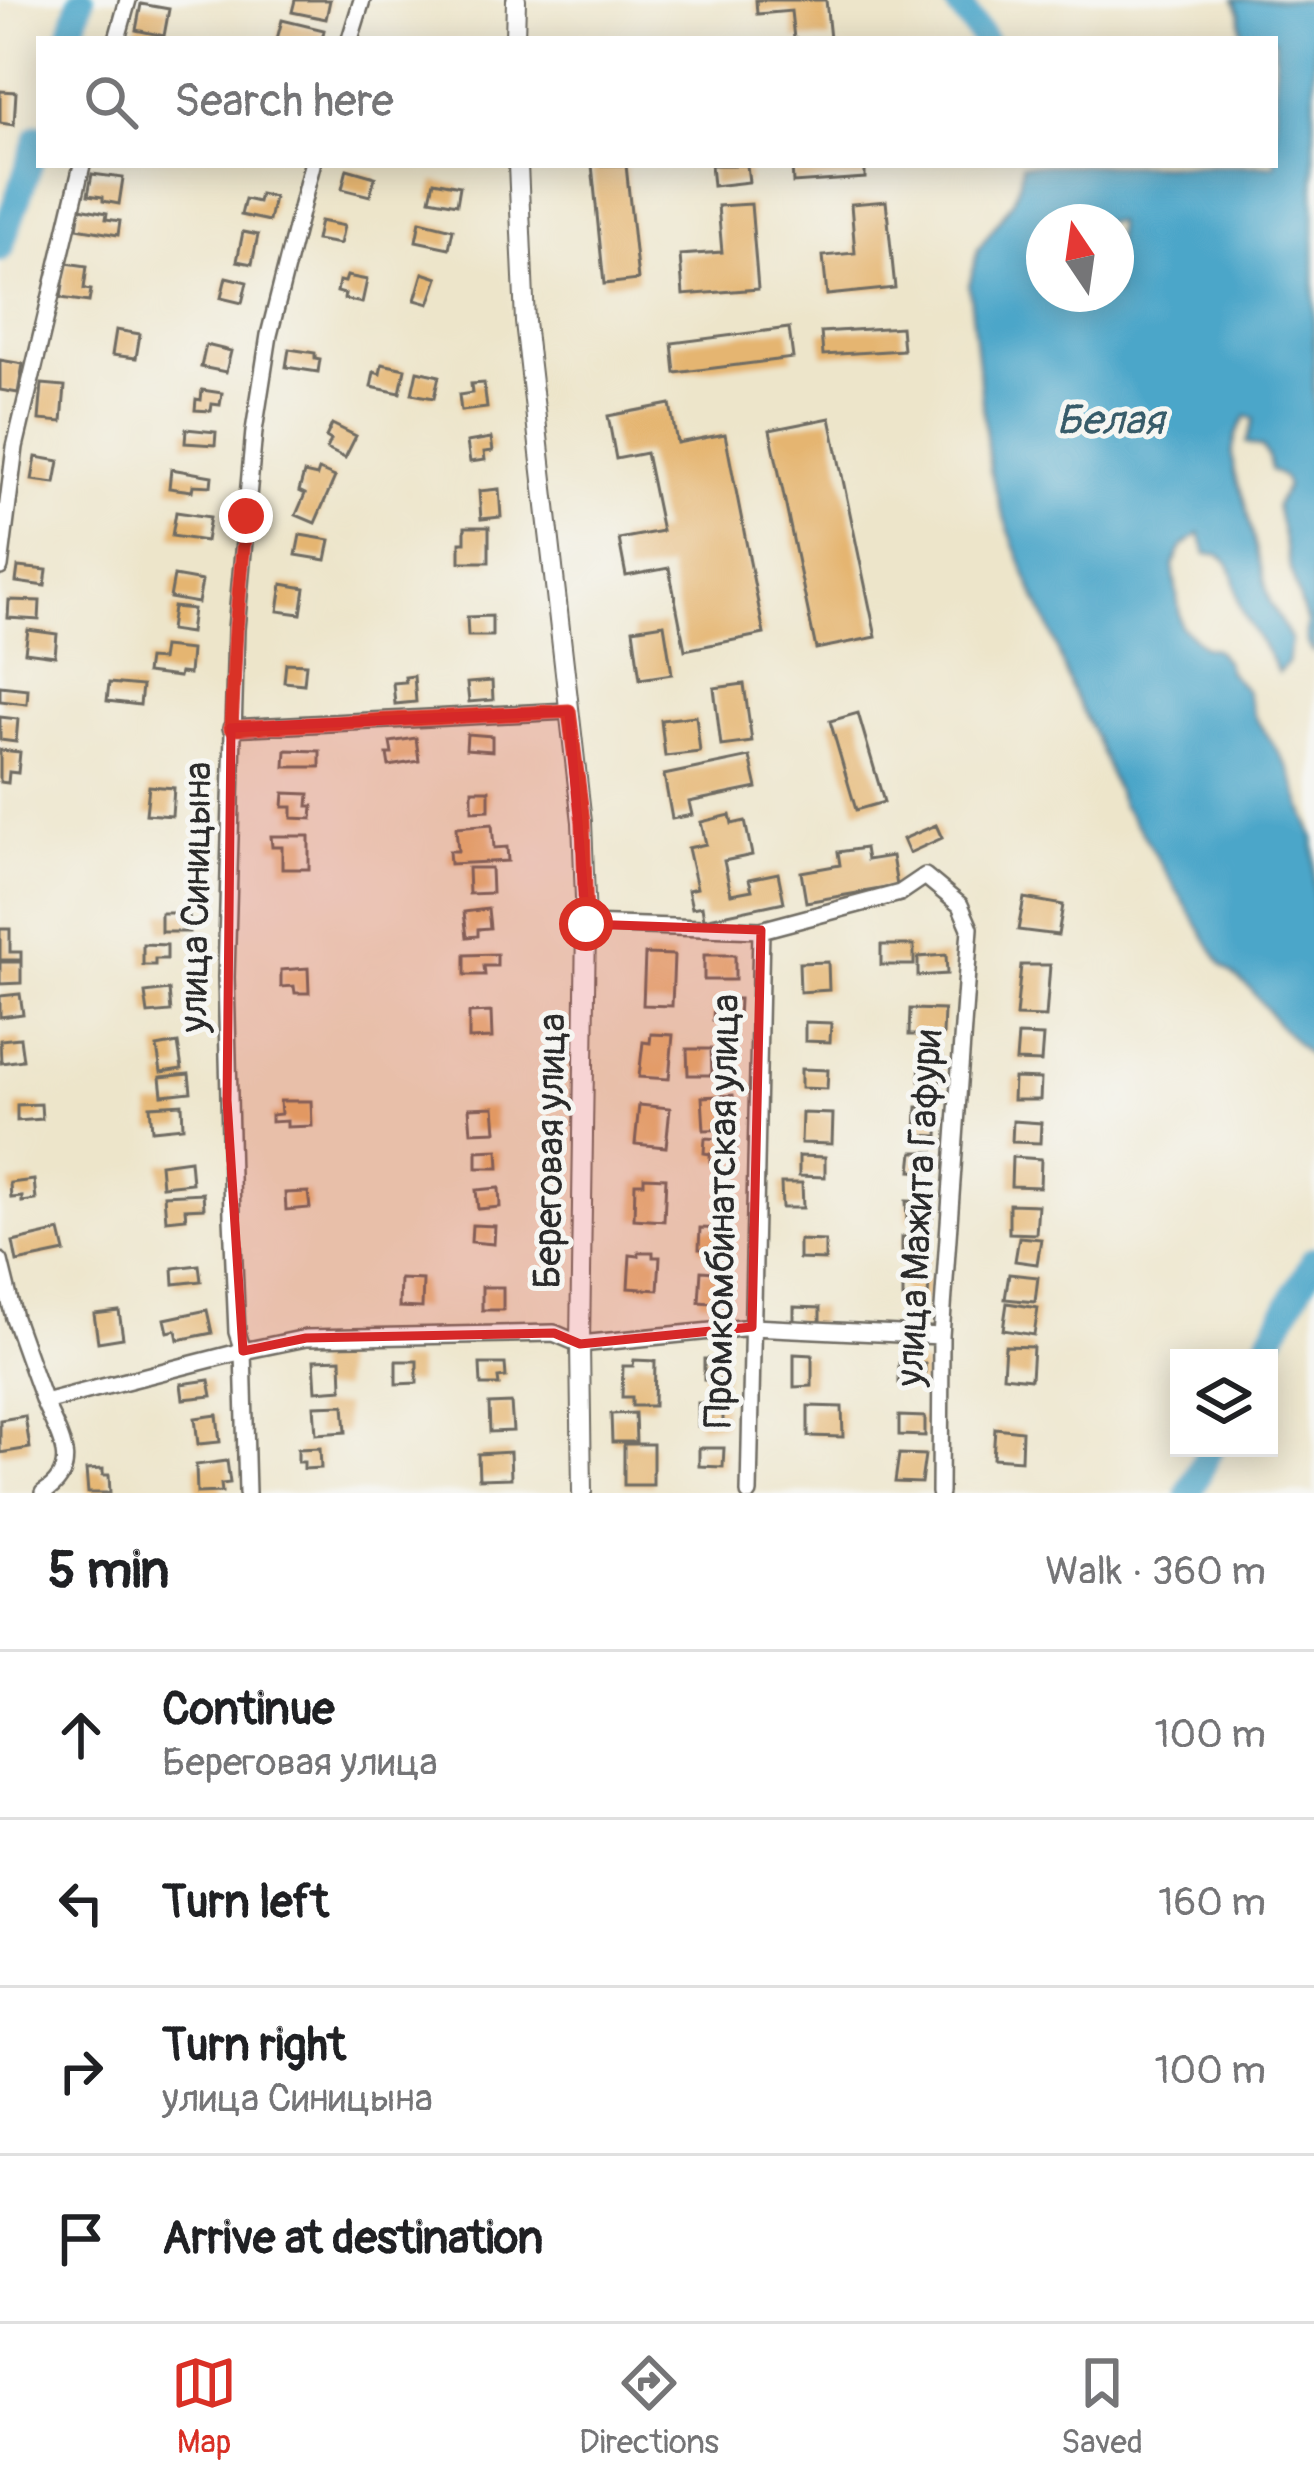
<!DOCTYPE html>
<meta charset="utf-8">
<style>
:root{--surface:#fff;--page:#f6f6f6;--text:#202124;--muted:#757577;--line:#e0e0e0;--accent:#d93025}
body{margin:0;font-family:Pangolin,sans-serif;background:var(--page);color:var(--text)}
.controls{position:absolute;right:36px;bottom:36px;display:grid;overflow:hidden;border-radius:0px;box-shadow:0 6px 30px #0003}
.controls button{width:108px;height:108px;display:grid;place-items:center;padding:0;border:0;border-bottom:3px solid var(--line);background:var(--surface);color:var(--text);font:60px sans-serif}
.compass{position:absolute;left:1026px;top:204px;width:108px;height:108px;border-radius:50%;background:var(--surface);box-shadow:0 6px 30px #0003;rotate:347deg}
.stop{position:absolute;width:36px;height:36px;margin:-27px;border:9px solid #d93025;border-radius:50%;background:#fff}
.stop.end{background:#d93025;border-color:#fff;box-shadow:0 3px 12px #0008}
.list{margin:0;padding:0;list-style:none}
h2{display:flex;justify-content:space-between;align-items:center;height:156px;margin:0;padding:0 48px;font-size:51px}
h2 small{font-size:39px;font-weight:400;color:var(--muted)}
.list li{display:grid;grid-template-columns:78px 1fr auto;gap:36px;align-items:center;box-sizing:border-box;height:168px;padding:0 48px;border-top:3px solid var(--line)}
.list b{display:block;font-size:45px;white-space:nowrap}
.list p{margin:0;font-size:39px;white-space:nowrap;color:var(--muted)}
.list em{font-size:39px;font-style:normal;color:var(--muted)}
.icon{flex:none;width:66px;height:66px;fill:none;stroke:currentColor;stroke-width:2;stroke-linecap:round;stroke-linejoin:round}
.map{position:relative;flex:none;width:1314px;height:1493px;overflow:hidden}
.search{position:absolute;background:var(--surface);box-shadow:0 6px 30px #0003;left:36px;right:36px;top:36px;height:132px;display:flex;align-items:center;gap:30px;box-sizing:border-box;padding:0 42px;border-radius:0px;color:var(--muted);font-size:45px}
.sheet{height:828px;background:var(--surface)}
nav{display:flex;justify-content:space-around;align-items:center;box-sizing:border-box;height:168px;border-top:3px solid var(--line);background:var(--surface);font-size:33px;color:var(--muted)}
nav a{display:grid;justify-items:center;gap:6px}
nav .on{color:var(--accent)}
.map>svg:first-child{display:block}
.water{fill:#4ba6c9;stroke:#3b687a;stroke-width:3;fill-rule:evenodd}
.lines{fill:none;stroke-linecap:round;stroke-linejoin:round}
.river{stroke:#4ba6c9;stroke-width:27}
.building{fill:#e5b571}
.minor-casing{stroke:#6f6c63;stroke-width:20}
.major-casing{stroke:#6f6c63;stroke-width:22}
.minor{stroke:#fff;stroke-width:15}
.major{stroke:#fff;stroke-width:18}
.route{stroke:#d93025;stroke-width:15}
.marked{fill:#d62828;fill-opacity:0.2;stroke:#d62828;stroke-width:9;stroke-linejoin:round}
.labels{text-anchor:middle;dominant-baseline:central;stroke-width:10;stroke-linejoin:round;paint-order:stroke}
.street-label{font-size:39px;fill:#2b2b2b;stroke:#f6f6f2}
.water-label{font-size:42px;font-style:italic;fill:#385c6a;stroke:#f6f6f2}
</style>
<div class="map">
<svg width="1314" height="1493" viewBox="0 0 1314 1493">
<rect width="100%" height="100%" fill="#f6f6f2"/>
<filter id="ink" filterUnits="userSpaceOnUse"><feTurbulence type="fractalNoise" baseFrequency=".00833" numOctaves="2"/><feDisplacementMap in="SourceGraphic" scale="24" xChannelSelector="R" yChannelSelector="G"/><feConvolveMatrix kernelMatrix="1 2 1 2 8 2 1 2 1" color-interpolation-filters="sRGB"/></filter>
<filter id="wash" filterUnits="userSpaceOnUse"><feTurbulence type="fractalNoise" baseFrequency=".004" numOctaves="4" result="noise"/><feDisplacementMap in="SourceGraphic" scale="48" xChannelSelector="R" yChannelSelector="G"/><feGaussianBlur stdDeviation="2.7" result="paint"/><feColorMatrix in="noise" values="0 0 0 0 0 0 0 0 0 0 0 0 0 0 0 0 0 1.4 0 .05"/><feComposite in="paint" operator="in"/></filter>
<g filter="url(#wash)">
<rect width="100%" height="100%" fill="#ede5ca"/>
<path class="water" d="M1234,0H1314V653C1305,647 1304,632 1307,623L1291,572L1276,505L1287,486L1283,477L1271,470L1268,456L1262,447L1246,443L1254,419L1246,416L1236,434L1232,454L1234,473L1243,497L1270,602L1291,641L1287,664L1278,673C1268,648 1249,630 1240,605C1235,590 1236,570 1224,558C1219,553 1213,554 1206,554L1200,533L1182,547L1173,565L1181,626L1204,647L1215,649L1226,662L1229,672L1246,690L1254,716L1290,770L1314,840V1061L1277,1023L1251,989L1222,965L1141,831L1122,805L1095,737L1071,689L1051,631L1029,583L1002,512L990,470L969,286L978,249L1013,201L1020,181L1022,165H1275V39H1242L1240,14ZM1044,222H1116V294H1044Z"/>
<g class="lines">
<path class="river" d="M955,0L984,39
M69,39L81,0
M0,248L39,137
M1260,1358L1314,1260
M1189,1493L1211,1448"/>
</g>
<g id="blocks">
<path class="building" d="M295,0H330L326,19L292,12Z
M756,0H826L830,39H794L791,11L757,14Z
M141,4L169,9L164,36L136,30Z
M282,20L324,30L322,39H277Z
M0,91L16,92L14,125L0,123Z
M592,165H626L638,280L604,284Z
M711,165H747L749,182L713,186Z
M792,165H865V178L793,183Z
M347,169L375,177L370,196L342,189Z
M92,174L123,178L119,204L103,201V197L88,195Z
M434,181L460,186L457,204L430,199Z
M260,194L274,197L269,221L241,215L245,199L258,202Z
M886,201L895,288L827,295L823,256L855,253L851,204Z
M751,204L758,289L683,295L680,255L722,252L718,206Z
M80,208L107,213L106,219L120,221L118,235L77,228Z
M320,221L344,226L340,244L316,240Z
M420,221L453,229L449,248L416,241Z
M243,232L258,235L252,264L237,261Z
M66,263L87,266L84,289L91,290L89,302L61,298Z
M423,273L438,278L429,304L415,300Z
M347,276L367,280L362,303L344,299L345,294L337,292L339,281L345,282Z
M226,277L247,282L242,303L221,298Z
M901,327L903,350L823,355L821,332Z
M789,328L793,358L675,373L672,343Z
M116,330L140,334L136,358L112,355Z
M206,345L231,351L226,372L201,367Z
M289,349L315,353V358L320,359L318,372L286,367Z
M0,360L23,364L18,393L0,390Z
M382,364L405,369L400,393L371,387L374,372L380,374Z
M417,371L439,376L434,398L412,394Z
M484,383L487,408L461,411L459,395L472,393L471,384Z
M42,384L65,386L62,422L39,420Z
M202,390L222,393L220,405L212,404L211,411L195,410L196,399L201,400Z
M670,404L677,443L725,434L764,634L685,650L669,568L626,576L619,539L662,531L646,453L616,459L608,416Z
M830,418L876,637L816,649L770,430Z
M332,424L356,436L345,458L327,449L331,440L326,437Z
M186,429L216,432L215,445L185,443Z
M491,438L493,451L484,452L485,460L470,462L467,442Z
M36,457L59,461L55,483L32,480Z
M171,469L212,476L211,486L193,485L192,491L169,488Z
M319,470L335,477L315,523L296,515L305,494L299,491L304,473L317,476Z
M499,489L501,517L481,519L479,491Z
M176,512L210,517L206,541L172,536Z
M465,527H489V562H460V542H465Z
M300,535L330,540L326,560L296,555Z
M18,567L47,570L45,586L16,582Z
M174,576L202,581L198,603L170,598Z
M282,584L305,588L301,614L278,611Z
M9,600L40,601L39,620L8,618Z
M173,607L193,609L190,633L170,630Z
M492,616V636H468L467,617Z
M664,624L672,674L640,679L633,629Z
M28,630L57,634L55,656L25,652Z
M163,647L191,650L189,674L180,673L179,677L146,673L148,659L161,660Z
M286,663L306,664L304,684L284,682Z
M414,676L416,702L395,704L393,683L406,682L405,677Z
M492,681L493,700L469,702L467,683Z
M109,683L142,686L140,705L107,701Z
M744,684L752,742L721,746L714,688Z
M0,686L28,689L27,704L0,701Z
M858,713L884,802L856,810L830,721Z
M696,716L700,752L665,756L661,720Z
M0,717L18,719L16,742L0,740Z
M467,734L492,736V751L466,749Z
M416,738L419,761L389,766L387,754H392L390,742Z
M0,750L20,752L18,773L9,772L8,783L0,782Z
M286,750L320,751V767H285Z
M750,757L757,788L689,802L692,815L672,819L664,775Z
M149,786L174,788L172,816L146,814Z
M472,790H489V810L472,811Z
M284,793L309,794L308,806H313L312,819L292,818V807H283Z
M730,815L732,824L745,821L752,855L724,861L731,894L752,890L749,879L778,873L784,902L704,919L702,906L692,908L688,890L697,888L688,848L706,844L701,822Z
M492,824L494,848L507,847L508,861L450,864L449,851H458L456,827Z
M936,825L942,838L909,853L903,839Z
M271,836H309V869H282V847H272Z
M865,848L867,860L892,856L897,886L806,902L801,872L840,865L838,852Z
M468,868H491L492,893L469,894Z
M1024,898L1063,905L1058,935L1018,930Z
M488,909L490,928L478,929V936L467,937L464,912Z
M161,913H189V932H161Z
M0,929H10V952H21V960H0Z
M143,944L167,945V959H155V965H143Z
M881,945H914V965H881Z
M497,954V966H484L485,975H465V955Z
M645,954L674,955L672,1006L643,1005Z
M704,955H735V980H704Z
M946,955L947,974L918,976V957Z
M0,962H21V983L0,984Z
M828,962L829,990L800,992L799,963Z
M1021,965H1050L1046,1017L1016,1016Z
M308,968L309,993H295L294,986L281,987V970Z
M169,990L171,1012L148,1014L145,993Z
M20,994L23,1014L0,1017V996Z
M714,999H739L738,1020H713Z
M910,1009L944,1010L943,1035H909Z
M491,1012L492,1038L469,1039V1013Z
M805,1022L831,1023L830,1042L805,1041Z
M651,1034L673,1035L669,1079L639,1077L643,1042L650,1043Z
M1018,1035L1043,1036L1041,1062L1016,1061Z
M20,1038L23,1060L1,1063L0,1040Z
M178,1043L182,1069L161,1072L157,1047Z
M687,1049H711L712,1075H688Z
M920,1057H943L941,1082L919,1081Z
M801,1069L828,1070L827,1089L801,1088Z
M189,1074L191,1092L162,1095L160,1077Z
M1014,1078L1041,1079L1040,1100H1013Z
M733,1095L735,1129L704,1130L702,1097Z
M280,1101H311L312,1126L287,1127V1121L271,1122V1115L281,1114Z
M41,1104L42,1119L17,1121V1105Z
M182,1104L183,1127L152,1130L150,1106Z
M639,1105L670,1108L666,1147L635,1144Z
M494,1107L496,1131L471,1132L469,1108Z
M917,1107L939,1108L938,1136L916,1135Z
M802,1113L833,1114L832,1144L801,1143Z
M1013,1121L1041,1123L1040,1143L1012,1142Z
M705,1138L737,1140L736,1156L724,1155V1162L710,1161V1154L704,1153Z
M498,1150L499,1168H477V1151Z
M913,1152H933L931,1172L911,1171Z
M799,1156L825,1157V1177L799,1176Z
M1012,1157L1041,1159L1040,1187L1011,1186Z
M190,1160L192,1183L162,1186L160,1164Z
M644,1177L666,1178L664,1221L634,1219L635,1183H644Z
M34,1180L36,1200L22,1202V1197L11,1198L10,1183Z
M781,1183H802L803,1208H782Z
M499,1188L500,1207L478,1209L476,1190Z
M308,1192L310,1208L286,1210L285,1193Z
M203,1193L204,1208L185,1209L186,1218L166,1220L164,1195Z
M906,1201L933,1202L932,1221L907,1220Z
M1009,1204L1038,1205L1036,1234L1009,1233Z
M472,1225L495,1226L494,1244L471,1242Z
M700,1228L731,1229L730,1243L717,1242L716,1250L699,1249Z
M60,1231L65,1252L17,1262L13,1242Z
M928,1236L929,1264L902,1265V1237Z
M1019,1237L1041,1239L1037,1264L1015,1261Z
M799,1240L825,1241V1260L799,1259Z
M639,1252H653V1257H660L658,1290L628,1288L630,1255L639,1256Z
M199,1265L201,1281L174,1284L173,1268Z
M701,1271L728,1273L726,1304L699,1302Z
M1009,1274L1038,1277L1035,1302L1005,1299Z
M400,1279L423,1280L422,1308L399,1307Z
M903,1279L929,1280L928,1299L903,1298Z
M482,1287H503V1310H482Z
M1007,1303L1038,1308L1034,1335L1003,1330Z
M794,1307L820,1308V1327L794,1326Z
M207,1310L212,1333L178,1340L176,1330L168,1332L165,1319Z
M119,1311L123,1338L98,1342L94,1314Z
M1005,1346L1033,1347L1031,1379L1003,1376Z
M794,1354L812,1355V1386L794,1387Z
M341,1359L342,1389L316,1391L314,1360Z
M704,1359H725V1380H704Z
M634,1360L655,1361L654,1406H632V1397H622L623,1366H633Z
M396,1361H417V1383L396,1384Z
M899,1363L925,1364V1384L899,1383Z
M480,1364H505L506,1377L498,1378L499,1385H481Z
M209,1380L212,1396L183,1399L181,1384Z
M511,1403L513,1431L490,1432L489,1404Z
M698,1403L723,1404V1426H698Z
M344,1405L346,1432L316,1434L314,1406Z
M808,1406L842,1407L843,1437L808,1436Z
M635,1413L636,1442H612L611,1414Z
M217,1415L220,1442L198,1444L195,1418Z
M25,1416L30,1448L0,1453V1420Z
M899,1416L925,1417V1436L899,1435Z
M995,1428L1022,1431L1021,1460L993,1458Z
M624,1444H653V1485H624Z
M320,1448L321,1468L304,1469V1462H298V1449Z
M699,1448H724L723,1467L699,1466Z
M510,1452L511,1478L479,1479L478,1454Z
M899,1454L925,1455L921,1483L895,1482Z
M227,1461L230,1483L221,1484L222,1492L197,1493L196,1465Z
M103,1469V1475H109L110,1493H88L86,1470Z"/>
</g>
</g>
<g filter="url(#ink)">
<use href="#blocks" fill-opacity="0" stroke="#6f6c63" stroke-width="3"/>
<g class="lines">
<defs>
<path id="minor" d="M117,39L128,0
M350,39L362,0
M0,567L15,447L82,165
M231,728L569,711
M586,924L761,930L900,893L925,876L960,905L970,928L941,1336L940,1493
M0,1261L14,1318L44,1402
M43,1493C83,1469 58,1434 44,1402L243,1351L306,1338L554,1333L580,1344L752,1327L941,1336
M247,1493L243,1351L237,1332L232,1217L226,977L236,629L254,431L269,335L312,165
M749,1493L761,930"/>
<path id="major" d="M515,39L516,0
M518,165L525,322L582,822L586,924L580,1344L582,1493"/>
</defs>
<use href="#minor" class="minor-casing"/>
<use href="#major" class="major-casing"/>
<use href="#minor" class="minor"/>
<use href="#major" class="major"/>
</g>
</g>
<g class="lines" filter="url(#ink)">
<path class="route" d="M246,516L236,629L231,728L569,711L583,822L586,924"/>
</g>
<path class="marked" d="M569,711L586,924L761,930L752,1327L580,1344L554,1333L306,1338L243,1351L227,1100L231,728Z"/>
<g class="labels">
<g class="street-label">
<text transform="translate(196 897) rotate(-89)">улица Синицына</text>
<text transform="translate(550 1151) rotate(-89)">Береговая улица</text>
<text transform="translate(919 1208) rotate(-87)">улица Мажита Гафури</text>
<text transform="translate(722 1211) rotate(-89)">Промкомбинатская улица</text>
</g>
<g class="water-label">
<text x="1110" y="421">Белая</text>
</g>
</g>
</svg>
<div class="controls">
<button><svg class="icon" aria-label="layers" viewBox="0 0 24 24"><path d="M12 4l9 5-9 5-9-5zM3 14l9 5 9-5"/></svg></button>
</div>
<svg class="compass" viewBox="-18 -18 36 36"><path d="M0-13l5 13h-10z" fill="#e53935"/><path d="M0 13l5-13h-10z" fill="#757577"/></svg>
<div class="stop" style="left:586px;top:924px"></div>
<div class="stop end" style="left:246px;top:516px"></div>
<div class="search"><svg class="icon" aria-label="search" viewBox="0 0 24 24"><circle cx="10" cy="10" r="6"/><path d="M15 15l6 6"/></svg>Search here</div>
</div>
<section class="sheet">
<h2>5 min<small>Walk · 360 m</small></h2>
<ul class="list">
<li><svg class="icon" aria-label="ahead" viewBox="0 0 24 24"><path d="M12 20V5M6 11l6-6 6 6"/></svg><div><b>Continue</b><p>Береговая улица</p></div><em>100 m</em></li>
<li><svg class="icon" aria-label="left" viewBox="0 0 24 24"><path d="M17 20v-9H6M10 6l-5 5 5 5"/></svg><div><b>Turn left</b></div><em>160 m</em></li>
<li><svg class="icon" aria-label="right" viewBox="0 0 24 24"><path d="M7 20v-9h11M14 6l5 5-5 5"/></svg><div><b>Turn right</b><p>улица Синицына</p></div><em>100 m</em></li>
<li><svg class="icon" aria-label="arrive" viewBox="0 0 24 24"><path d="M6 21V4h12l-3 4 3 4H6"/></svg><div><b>Arrive at destination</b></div></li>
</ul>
</section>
<nav>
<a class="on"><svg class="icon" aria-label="map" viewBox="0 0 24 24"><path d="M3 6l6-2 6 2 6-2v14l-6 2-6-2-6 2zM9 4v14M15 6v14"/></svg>Map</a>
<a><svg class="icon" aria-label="directions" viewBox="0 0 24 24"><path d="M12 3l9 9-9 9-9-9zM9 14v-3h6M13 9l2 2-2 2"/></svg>Directions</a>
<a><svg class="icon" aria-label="saved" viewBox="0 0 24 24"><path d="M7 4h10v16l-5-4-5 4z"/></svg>Saved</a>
</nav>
